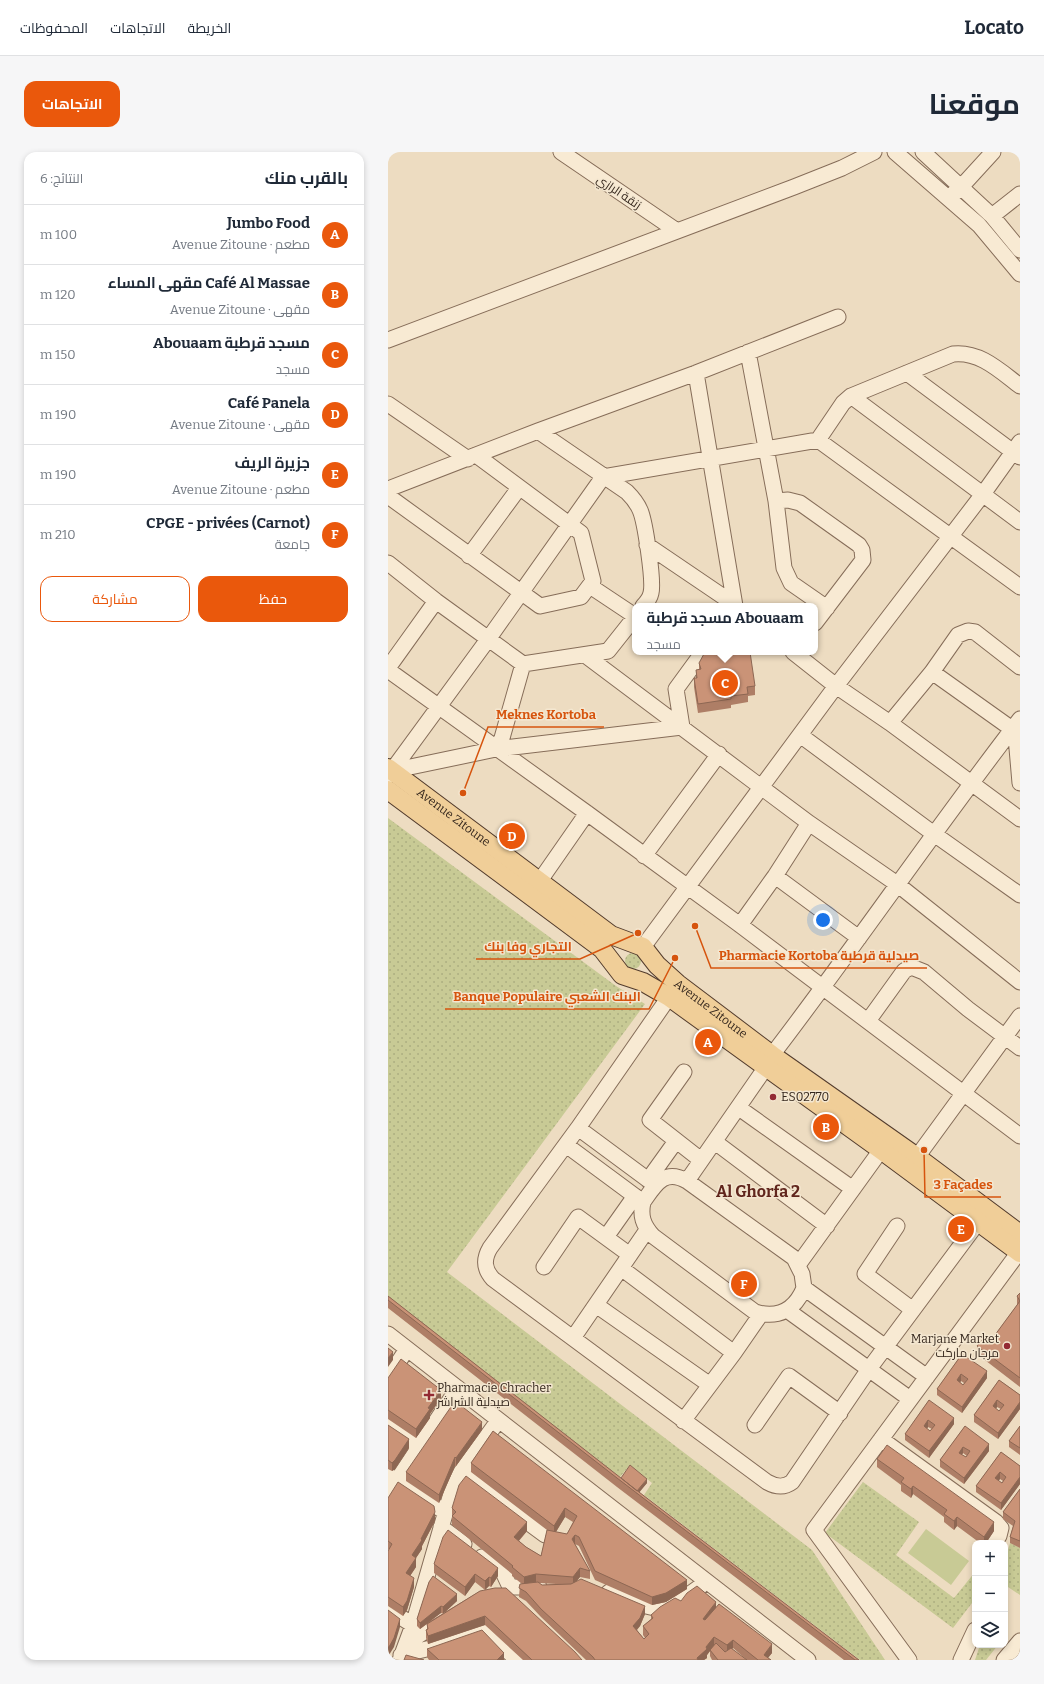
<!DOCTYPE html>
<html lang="ar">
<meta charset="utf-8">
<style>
:root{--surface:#fff;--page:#f6f6f7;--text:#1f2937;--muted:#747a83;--line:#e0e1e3;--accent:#ea580c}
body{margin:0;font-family:Bitter,Cairo,serif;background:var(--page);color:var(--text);direction:rtl}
.controls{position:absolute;right:12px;bottom:12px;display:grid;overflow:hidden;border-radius:8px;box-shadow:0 2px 6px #0003}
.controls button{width:36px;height:36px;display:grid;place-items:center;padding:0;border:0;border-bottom:1px solid var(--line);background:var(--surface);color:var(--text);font:20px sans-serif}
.you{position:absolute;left:435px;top:768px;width:14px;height:14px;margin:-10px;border:3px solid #fff;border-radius:50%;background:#1a73e8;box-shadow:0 0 0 6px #1a73e833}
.badge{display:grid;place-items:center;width:26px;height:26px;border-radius:50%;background:var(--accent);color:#fff;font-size:13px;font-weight:700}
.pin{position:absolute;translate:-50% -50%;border:2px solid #fff;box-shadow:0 1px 4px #0006}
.popup{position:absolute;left:244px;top:451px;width:186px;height:52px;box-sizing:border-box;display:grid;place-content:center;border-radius:8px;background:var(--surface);filter:drop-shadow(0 1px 3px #0005);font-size:13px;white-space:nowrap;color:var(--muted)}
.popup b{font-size:15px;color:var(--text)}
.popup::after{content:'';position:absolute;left:50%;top:100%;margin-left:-8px;border:8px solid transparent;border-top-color:var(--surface)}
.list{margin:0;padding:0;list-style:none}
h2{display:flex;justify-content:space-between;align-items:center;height:52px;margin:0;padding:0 16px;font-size:17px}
h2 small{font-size:13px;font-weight:400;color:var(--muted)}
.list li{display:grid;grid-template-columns:26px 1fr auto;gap:12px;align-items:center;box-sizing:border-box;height:60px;padding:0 16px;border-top:1px solid var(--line)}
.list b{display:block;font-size:15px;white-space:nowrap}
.list p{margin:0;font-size:13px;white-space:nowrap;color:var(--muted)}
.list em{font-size:13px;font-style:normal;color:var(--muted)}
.actions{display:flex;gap:8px;padding:12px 16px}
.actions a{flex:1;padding:9px 0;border:1px solid var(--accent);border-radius:12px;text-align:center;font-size:14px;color:var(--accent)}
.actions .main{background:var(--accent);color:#fff}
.icon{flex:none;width:22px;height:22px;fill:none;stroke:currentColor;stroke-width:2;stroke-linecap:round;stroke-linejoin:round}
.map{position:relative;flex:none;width:632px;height:1508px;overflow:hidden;direction:ltr;border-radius:12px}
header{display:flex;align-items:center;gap:24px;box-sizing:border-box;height:56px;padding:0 20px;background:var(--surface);border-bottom:1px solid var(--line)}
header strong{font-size:19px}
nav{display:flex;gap:22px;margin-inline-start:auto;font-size:14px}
.intro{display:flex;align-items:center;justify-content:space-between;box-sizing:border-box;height:96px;padding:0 24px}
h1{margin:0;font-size:28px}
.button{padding:10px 18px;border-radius:12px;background:var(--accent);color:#fff;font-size:14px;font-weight:700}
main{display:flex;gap:24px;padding:0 24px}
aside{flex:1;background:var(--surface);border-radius:12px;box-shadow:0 2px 6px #0003}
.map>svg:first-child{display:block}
.grass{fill:url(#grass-dots)}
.pitch{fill:#c8ca95}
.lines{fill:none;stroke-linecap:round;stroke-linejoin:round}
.minor-casing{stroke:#866d59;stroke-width:17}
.major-casing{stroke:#533c2d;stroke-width:20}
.minor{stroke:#f8ead3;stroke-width:15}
.major{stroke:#f0ce98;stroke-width:18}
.wall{fill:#ae7e66;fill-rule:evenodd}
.shaded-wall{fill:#8d6753}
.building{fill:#ca9377;stroke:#8d6753;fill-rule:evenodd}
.poi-dot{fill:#932a33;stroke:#f4e7d0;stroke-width:1.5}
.labels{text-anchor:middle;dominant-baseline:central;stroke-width:3;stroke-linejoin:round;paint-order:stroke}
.street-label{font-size:12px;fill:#35271d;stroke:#f4e7d0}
.poi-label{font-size:12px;fill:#35271d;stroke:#f4e7d0;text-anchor:start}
.district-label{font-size:16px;font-weight:bold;fill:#61261d;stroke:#f4e7d0}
.leader{fill:none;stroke:#d6540e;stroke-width:1.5}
.callout-dot{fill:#d6540e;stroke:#f4e7d0;stroke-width:1.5}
.callout-label{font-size:13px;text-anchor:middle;font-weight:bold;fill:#d6540e;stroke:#f4e7d0;stroke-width:3;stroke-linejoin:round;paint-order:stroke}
</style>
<header>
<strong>Locato</strong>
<nav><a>الخريطة</a><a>الاتجاهات</a><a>المحفوظات</a></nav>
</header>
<div class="intro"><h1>موقعنا</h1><a class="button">الاتجاهات</a></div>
<main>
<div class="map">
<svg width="632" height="1508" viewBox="0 0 632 1508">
<defs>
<pattern id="grass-dots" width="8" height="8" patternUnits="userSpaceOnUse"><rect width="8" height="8" fill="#c8ca95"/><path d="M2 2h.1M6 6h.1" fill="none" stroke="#acae80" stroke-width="1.8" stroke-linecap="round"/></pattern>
</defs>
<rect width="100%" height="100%" fill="#eddcc1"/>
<path class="grass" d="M0,666L228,834L257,852L59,1120L424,1398L497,1508H472L256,1343L264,1331L242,1313L232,1325L0,1148Z
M237 809a8 8 0 1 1 16 0a8 8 0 1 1-16 0Z
M475,1330L531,1370L508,1403L566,1446L587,1420V1453L584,1451L565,1476L437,1381Z
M622,1391L632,1396V1443L617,1433V1408Z
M592,1493H610L598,1508H587Z"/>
<path class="pitch" d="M538,1377L581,1409L563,1433L520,1401Z"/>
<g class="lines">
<defs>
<path id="minor" d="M173,0L289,79
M507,0L591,73L632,122
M535,0L604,64L632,98
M566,41L573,35L605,0
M604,64L632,42
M0,188L406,35L454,16L486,0
M360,200L388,349L396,416L403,431L439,456
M308,221L347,454
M519,221L632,305
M463,244L632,370
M0,252L80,307
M150,279L239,340C244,345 249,351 252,358C257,369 266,429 263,441C262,446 259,450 255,454
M430,288L632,435
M0,337L150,279L308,221L450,165
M0,344L152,454L193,445L205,429L193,381L88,303
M388,349L400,348L412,351L471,393L474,398L475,408L427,471
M259,393L346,452
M81,404L131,336
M0,411L48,449L135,512L220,499L247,465
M202,434L247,464
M405,500L448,534L502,571L632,667
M197,503L421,671L509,732L632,830
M0,516L48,449
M0,518L199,661L352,773L632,984
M544,520L624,577
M502,571L544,520L570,483L580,479L587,480L632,515
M627,573L632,631
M294,575L288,537L315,500
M412,583L546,682L632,743
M108,597L114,586L135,512
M3,619L108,597L294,575
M0,624L101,486L215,325L430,288L455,251L463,244L565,202C592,199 612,219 632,234
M256,704L331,602
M387,724L471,786
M151,730L199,661
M352,773L387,724L421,671
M255,795L448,534L595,342L632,290
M281,845L190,976L102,1096C95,1108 96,1117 105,1127L379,1330C388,1335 396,1336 404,1330L481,1217L591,1069
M480,869L516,819L521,816H526L536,820L580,857L632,896
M384,903C469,792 547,677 632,567
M296,920L262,968L313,1008
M351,956L465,1037
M190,976L267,1033
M327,990L439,1074
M178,993L255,1050C267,1033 276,1016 299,1029L406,1106L414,1122L416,1136L539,1225
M529,1005L632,864
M260,1028L288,989
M299,1029L378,915
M255,1050C252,1064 255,1073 265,1084L367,1160C390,1167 407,1158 416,1136
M509,1074L477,1122L525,1158
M218,1085L247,1044
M410,1113L493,998
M156,1115L190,1065L242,1103
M233,1116L346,1201
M208,1153L322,1233
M399,1158L522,1247
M0,1182L420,1508
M185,1186L259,1078
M0,1226L19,1197
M295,1269L346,1201L373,1162
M0,1273L31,1295
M367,1273L401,1224L452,1261
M493,1287L608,1370L613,1376L611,1384L606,1391
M1,1324L57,1360
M77,1324L157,1383
M0,1342L70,1236
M53,1375L76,1392
M94,1405L115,1420L122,1435H151
M221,1440C232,1444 261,1457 271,1456C286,1455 301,1442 313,1434
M0,1457L25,1473
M18,1492L55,1467
M13,1503L68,1490L99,1479L129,1508
M12,1508L25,1473L64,1338L73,1320L110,1269
M521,1508L426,1378L631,1100
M573,1508L587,1478
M616,1508L632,1489"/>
<g id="major">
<path id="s1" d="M0,616L223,783L255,795L269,813L290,832L384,903L529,1005L632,1082"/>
<path d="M0,638L214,797L234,823L255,830L281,845L493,998L632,1101"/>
</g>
</defs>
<use href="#minor" class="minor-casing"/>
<use href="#major" class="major-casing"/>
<use href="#minor" class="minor"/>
<use href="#major" class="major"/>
</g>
<path class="wall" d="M311,511L367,534V543L360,544V550L343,553V556L310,561L306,535V526H308V518H311Z
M632,1141V1235L589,1202V1194L604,1187L629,1153V1144Z
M0,1144L233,1326L259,1331L251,1340L471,1508H456L229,1335L0,1156Z
M574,1202L599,1226L574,1261L549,1243V1237ZM573,1229L576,1231L575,1233L572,1230Z
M0,1226L53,1246L42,1262V1266L28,1286L0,1267Z
M611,1228L632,1243V1257L610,1287L586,1270V1263ZM609,1255L613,1257L611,1259L608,1257Z
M541,1248L566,1272L541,1306L517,1288V1282ZM540,1275L544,1277L542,1279L539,1277Z
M0,1273L21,1296L7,1317L4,1319L0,1317Z
M577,1274L601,1299L576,1332L552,1315V1308ZM575,1301L579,1304L578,1305L574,1303Z
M632,1274V1303L621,1295V1289Z
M94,1278L68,1314H67L51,1351L18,1329V1320Z
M105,1279L299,1437L278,1450L264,1453L207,1428L191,1394L187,1392L202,1419V1427L192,1425L188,1429L257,1462L252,1474L249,1478L256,1487L257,1486L255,1483V1474L263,1467V1463L293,1449L328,1456L384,1501L380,1506L383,1508H324L322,1504V1499L319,1503V1506L316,1508H198L153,1465L138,1449L131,1445L132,1432H134L124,1424V1422L64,1373V1356L139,1379L131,1389L138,1395L153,1404L159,1378L83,1320V1311ZM177,1365L185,1370L179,1382L168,1380ZM151,1431L168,1432L154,1433ZM345,1496L359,1508L344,1497Z
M613,1300L632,1314V1332L613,1358L588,1340V1334ZM612,1327L615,1329L614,1331L610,1329Z
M489,1307L606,1379L598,1391H592L569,1374L566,1378L556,1370V1365L525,1342L523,1346L513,1339V1333L489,1315Z
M632,1337V1396L622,1391V1385L625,1374L615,1367V1360Z
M0,1346L47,1369L34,1394V1397L28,1406V1415L22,1424L26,1435L19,1458L15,1464L0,1454V1399L1,1398L0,1397Z
M46,1412L110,1424L103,1435L101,1434L97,1438L87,1430L77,1444L46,1421Z
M41,1430L69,1449L55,1462L53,1461L42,1469L92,1439L194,1508H135L97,1473L40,1492L38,1486V1478L39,1477V1472L32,1477L29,1474V1467Z
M39,1497L116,1508H41L39,1505Z"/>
<path class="shaded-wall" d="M5,1200V1208L0,1215V1206Z
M599,1219V1226L574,1261V1255Z
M573,1222V1229L569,1235V1228Z
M53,1238V1246L42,1262V1266L28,1286V1277L40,1256Z
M609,1248V1255L605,1261V1254Z
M632,1250V1257L610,1287V1281Z
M566,1266V1272L541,1306V1299Z
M540,1268V1275L536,1281V1274Z
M94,1270V1278L68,1314V1306Z
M21,1287V1296L7,1317L4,1319V1311Z
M601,1292V1299L576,1332V1326Z
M575,1295V1301L571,1307V1301Z
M67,1305V1314L51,1351V1343Z
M612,1320V1327L607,1333V1326Z
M632,1325V1332L613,1358V1351Z
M259,1327V1331L250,1342L248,1341Z
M525,1334V1342L523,1346V1337Z
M177,1356V1365L166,1383V1374Z
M47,1360V1369L34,1394V1397L28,1406V1415L18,1430V1421L24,1403Z
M569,1365V1374L566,1378V1369Z
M139,1370V1379L126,1394V1385Z
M606,1370V1379L598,1391H596V1385Z
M187,1383V1392L184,1387Z
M110,1416V1424L103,1435V1426Z
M192,1416V1425L185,1434V1425Z
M87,1422V1430L77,1444V1435Z
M148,1422V1431L136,1434V1425Z
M101,1425V1434L97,1438V1429Z
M26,1426V1435L19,1458L15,1464V1455Z
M299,1428V1437L278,1450L264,1453V1445Z
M69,1442V1449L55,1462V1455Z
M328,1450V1459L315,1475V1467Z
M53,1454V1461L32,1477V1471Z
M257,1454V1462L252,1474L245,1482V1474Z
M97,1464V1473L40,1492V1484Z
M12,1467V1475L6,1495L1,1503L0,1504V1495Z
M326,1485V1494L322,1498V1499L319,1503V1506L316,1508H309V1506Z
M345,1488V1496L339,1502V1493Z
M384,1492V1501L378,1508L376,1503Z
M116,1501V1508H109Z"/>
<path class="building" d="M317,500H362L367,534L359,535L360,542L343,544V547L310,552L306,526H309L308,518L313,517L311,511Z
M632,1141V1226L589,1194L598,1183L604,1187L632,1149L629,1144Z
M0,1144L247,1337L471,1508H467L229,1326L0,1148Z
M0,1196L5,1200L0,1206Z
M574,1202L599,1219L574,1255L549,1237ZM573,1222L580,1227L575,1233L569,1228Z
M13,1207L53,1238L40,1256L42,1257L28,1277L0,1258V1226Z
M611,1228L632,1243V1250L610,1281L586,1263ZM609,1248L616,1253L611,1259L605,1254Z
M541,1248L566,1266L541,1299L517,1282ZM540,1268L547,1273L542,1279L536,1274Z
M67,1249L94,1270L68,1306L67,1305L51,1343L18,1320Z
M0,1273L21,1287L7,1308L4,1311L0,1308Z
M577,1274L601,1292L576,1326L552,1308ZM575,1295L582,1299L578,1305L571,1301Z
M632,1274V1296L621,1289Z
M105,1279L299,1428L278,1441L264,1445L207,1419L191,1385L187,1383L184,1387L202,1419L192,1416L185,1425L148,1422L136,1425L124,1415L125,1414L64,1364L68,1360L64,1356L71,1333L78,1324L139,1370L126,1385L138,1395L153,1404L159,1378L179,1382L189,1364L177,1356L166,1374L83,1311Z
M499,1293L606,1370L596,1385L569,1365L566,1369L556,1362L559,1358L525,1334L523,1337L513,1330L516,1326L489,1307Z
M613,1300L632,1314V1325L613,1351L588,1334ZM612,1320L618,1325L614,1331L607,1326Z
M242,1313L259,1327L249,1339L233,1326Z
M10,1330L46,1354L47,1360L33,1387L34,1388L24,1403L28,1406L18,1421L26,1426L19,1449L15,1455L0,1445V1399L4,1392L0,1389V1346Z
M632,1337V1389L622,1385L627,1369L615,1360Z
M60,1378L110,1416L103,1426L101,1425L97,1429L87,1422L77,1435L46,1412L55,1385Z
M45,1424L69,1442L55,1455L53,1454L32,1471L29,1467L41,1430Z
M193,1427L257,1454L252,1466L245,1474L256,1487L261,1482L255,1474L265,1466L263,1463L272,1455L287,1446L293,1449L299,1441L309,1434L328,1450L315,1467L317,1468L331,1452L384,1492L376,1503L383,1508H370L345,1488L339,1493L326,1485L318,1495L319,1497L309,1506L310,1508H207L205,1505L153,1457L138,1440L131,1436L132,1432L150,1430L154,1433L183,1432Z
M107,1436H118L187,1500L194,1508H144L97,1464L40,1484L38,1478L40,1477L39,1472L92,1439Z
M0,1458L12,1467L6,1486L1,1495H0Z
M94,1478L116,1501L109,1508H51L39,1497Z
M328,1491L337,1500L343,1496L359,1508H330L322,1498Z
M18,1503L36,1508H16Z"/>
<g class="poi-dot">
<circle cx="385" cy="945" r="4"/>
<circle cx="619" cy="1194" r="4"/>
<path d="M39 1237h4v4h4v4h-4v4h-4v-4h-4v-4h4z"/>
</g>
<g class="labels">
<g class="street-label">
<text transform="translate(231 40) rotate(34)">زنقة الرازي</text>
<text stroke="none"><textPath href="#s1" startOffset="82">Avenue Zitoune</textPath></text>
<text stroke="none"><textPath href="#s1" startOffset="405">Avenue Zitoune</textPath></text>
</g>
<g class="poi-label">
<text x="393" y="945">ES02770</text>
<text x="611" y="1187" text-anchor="end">Marjane Market<tspan x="611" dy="14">مرجان ماركت</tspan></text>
<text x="49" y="1236">Pharmacie Chracher<tspan x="49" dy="14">صيدلية الشراشر</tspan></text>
</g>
<g class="district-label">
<text x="370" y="1039">Al Ghorfa 2</text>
</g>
</g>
<path class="leader" d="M75 641L100 575H216M250 781L192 807H88M307 774L323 816H539M287 806L261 857H57M536 998L537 1045H613"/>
<g class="callout-dot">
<circle cx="75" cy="641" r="4"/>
<circle cx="250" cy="781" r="4"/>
<circle cx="307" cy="774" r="4"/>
<circle cx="287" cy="806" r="4"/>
<circle cx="536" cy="998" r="4"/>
</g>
<g class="callout-label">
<text x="158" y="567">Meknes Kortoba</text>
<text x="140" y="799">التجاري وفا بنك</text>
<text x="431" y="808">Pharmacie Kortoba صيدلية قرطبة</text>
<text x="159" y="849">Banque Populaire البنك الشعبي</text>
<text x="575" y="1037">3 Façades</text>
</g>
</svg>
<div class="controls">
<button>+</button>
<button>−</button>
<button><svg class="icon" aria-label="layers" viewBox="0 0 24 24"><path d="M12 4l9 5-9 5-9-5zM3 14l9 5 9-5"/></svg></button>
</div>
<div class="you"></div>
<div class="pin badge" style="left:320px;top:890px">A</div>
<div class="pin badge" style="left:438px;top:975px">B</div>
<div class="pin badge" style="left:337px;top:531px">C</div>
<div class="popup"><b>مسجد قرطبة Abouaam</b>مسجد</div>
<div class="pin badge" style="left:124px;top:684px">D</div>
<div class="pin badge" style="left:573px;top:1077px">E</div>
<div class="pin badge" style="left:356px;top:1132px">F</div>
</div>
<aside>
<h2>بالقرب منك<small>النتائج: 6</small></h2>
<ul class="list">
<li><span class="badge">A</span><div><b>Jumbo Food</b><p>مطعم · Avenue Zitoune</p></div><em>100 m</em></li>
<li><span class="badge">B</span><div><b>Café Al Massae مقهى المساء</b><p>مقهى · Avenue Zitoune</p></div><em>120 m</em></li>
<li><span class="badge">C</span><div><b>مسجد قرطبة Abouaam</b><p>مسجد</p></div><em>150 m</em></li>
<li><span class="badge">D</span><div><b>Café Panela</b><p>مقهى · Avenue Zitoune</p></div><em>190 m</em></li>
<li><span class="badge">E</span><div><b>جزيرة الريف</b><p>مطعم · Avenue Zitoune</p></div><em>190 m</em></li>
<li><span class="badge">F</span><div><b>CPGE - privées (Carnot)</b><p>جامعة</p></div><em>210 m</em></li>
</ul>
<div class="actions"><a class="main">حفظ</a><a>مشاركة</a></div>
</aside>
</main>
